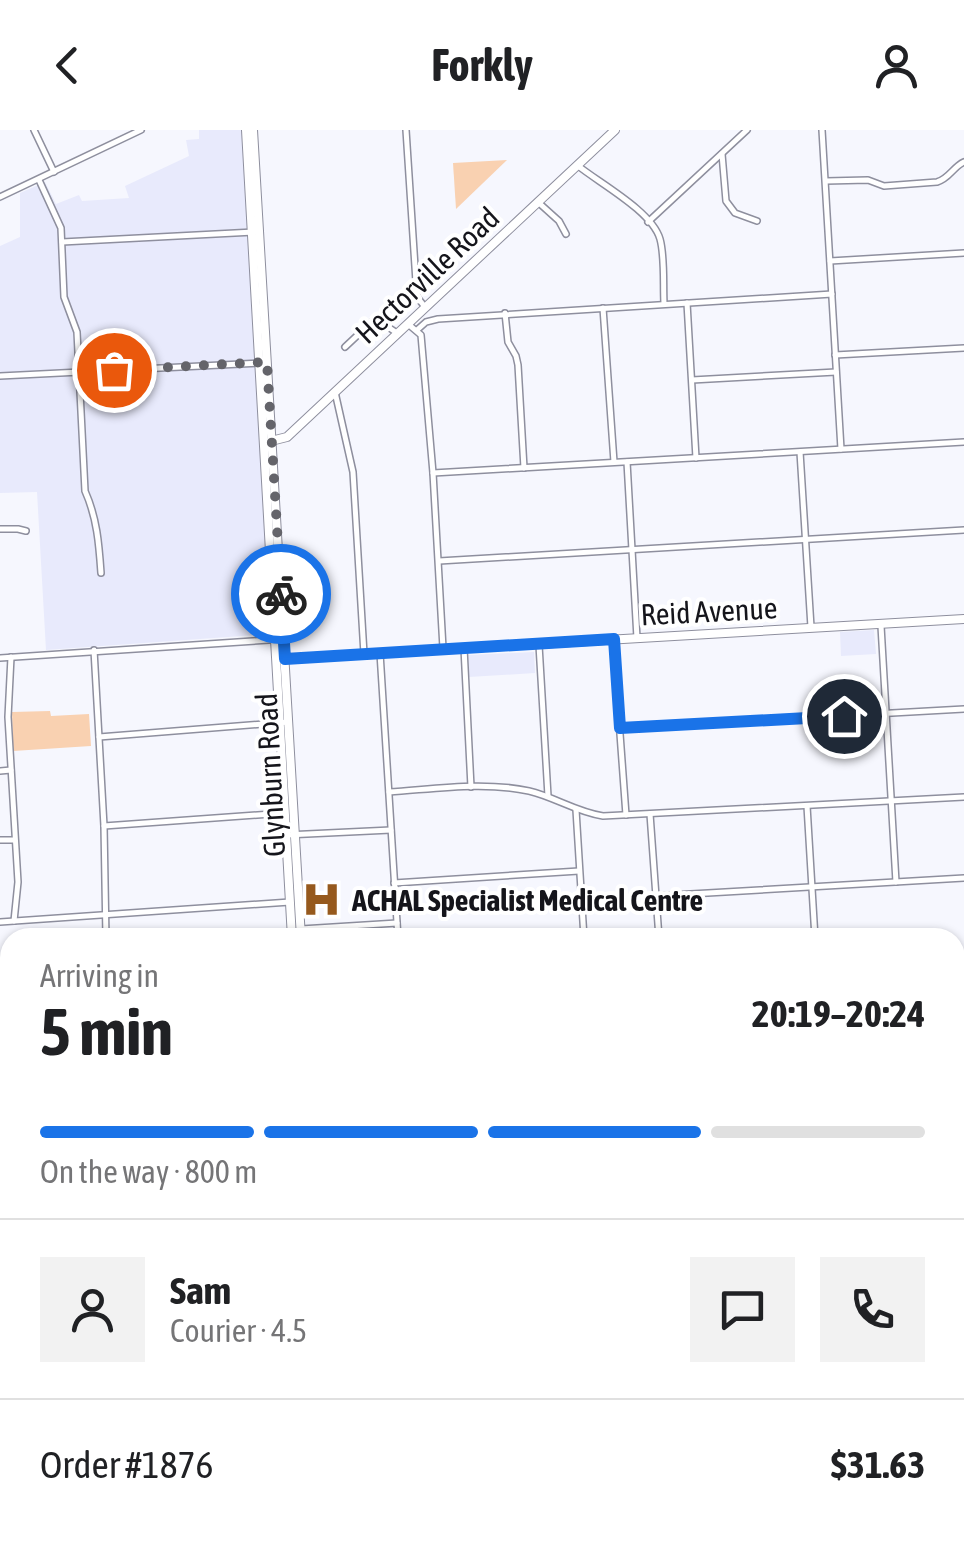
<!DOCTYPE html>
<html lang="en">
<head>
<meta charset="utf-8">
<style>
	:root { --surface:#fff; --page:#f2f2f2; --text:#202124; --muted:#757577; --line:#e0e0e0; --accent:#1a73e8 }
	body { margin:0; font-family:"Asap Condensed",sans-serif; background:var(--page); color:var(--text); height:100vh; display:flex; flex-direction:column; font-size:38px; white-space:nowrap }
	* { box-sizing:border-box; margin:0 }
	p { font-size:32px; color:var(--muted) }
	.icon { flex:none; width:55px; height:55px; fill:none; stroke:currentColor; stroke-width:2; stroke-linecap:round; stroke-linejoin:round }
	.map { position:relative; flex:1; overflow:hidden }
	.panel { position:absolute; left:0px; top:798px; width:965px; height:622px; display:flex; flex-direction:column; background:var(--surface); border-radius:30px 30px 0 0; box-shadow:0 2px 8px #0004 }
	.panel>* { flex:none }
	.pin { position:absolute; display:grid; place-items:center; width:85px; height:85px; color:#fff; margin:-42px; border:5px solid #fff; border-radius:50%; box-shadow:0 2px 10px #0007 }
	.courier { position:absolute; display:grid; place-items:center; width:100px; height:100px; margin:-50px; border:8px solid #1a73e8; border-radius:50%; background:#fff; color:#222; box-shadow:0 2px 12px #0007 }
	.headline em { font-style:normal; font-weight:700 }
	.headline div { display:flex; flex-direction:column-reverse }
	.headline { display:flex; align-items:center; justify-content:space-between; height:170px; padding:0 40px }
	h1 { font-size:65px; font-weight:700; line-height:75px }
	.bar { display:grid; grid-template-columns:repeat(4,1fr); gap:15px 10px; align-content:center; height:120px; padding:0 40px }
	.bar i { height:12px; border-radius:8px; background:var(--line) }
	.bar .selected { background:var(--accent) }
	.bar p { grid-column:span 4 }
	.line { display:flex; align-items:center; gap:25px; padding:0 40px; border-top:2px solid var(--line) }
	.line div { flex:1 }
	.round { display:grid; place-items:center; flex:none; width:105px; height:105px; border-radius:0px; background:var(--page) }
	header { display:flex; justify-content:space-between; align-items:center; height:130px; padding:0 40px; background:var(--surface); font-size:45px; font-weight:700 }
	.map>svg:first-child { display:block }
</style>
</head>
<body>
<header><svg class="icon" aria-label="back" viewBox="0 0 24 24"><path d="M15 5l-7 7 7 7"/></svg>Forkly<svg class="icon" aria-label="person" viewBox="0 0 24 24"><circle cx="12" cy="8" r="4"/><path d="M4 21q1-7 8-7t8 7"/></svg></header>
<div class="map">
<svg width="964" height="1418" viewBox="0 0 964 1418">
	<rect width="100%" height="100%" fill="#f6f7fe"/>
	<g fill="#e8eafc">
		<path d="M 199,0 L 242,0 L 271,504 L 46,520 L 37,362 L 0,363 L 0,116 L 20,107 L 20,63 L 45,52 L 56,74 L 79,65 L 82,71 L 129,68 L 125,56 L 189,26 L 186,10 L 199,9 Z"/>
		<path d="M 874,500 L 876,524 L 841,526 L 840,502 Z"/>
		<path d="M 534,522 L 535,543 L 469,547 L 468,525 Z"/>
	</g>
	<g fill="#f9d1b1">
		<path d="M 507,30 L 456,79 L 453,33 Z"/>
		<path d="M 50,581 L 51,586 L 89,584 L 91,616 L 13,621 L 12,582 Z"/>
		<path d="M 955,1387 L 964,1389 L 964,1418 L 713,1418 L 713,1410 L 955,1410 Z"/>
	</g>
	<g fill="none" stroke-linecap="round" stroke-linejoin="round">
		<g stroke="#8688b6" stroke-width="2.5">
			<path d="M 0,1148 L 10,1151"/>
			<path d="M 733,1410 L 740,1417 L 744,1418"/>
			<path d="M 838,1410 L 840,1418"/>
			<path d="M 912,1410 L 940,1418"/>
			<path d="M 769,1418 L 772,1415 L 772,1410"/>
			<path d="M 893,1418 L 890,1412 L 894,1410"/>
		</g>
		<defs>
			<g id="street">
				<path d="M 34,0 L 54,42"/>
				<path d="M 406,0 L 417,167 L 425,177"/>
				<path d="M 822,0 L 841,319"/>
				<path d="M 722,24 L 726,71 L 735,83 L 757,91"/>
				<path d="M 577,35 C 599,53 652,81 660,109 C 665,127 663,155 664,173"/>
				<path d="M 39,50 L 61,98 L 64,167 L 77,202 L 85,361 C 97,388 99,414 101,443"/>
				<path d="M 826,51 L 868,50 L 884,56 L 937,52 C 949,49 953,37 964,32"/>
				<path d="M 0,67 L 141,0"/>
				<path d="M 539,73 L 559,91 L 566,104"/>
				<path d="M 648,92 L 747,0"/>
				<path d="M 62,112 L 254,102"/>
				<path d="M 830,131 L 964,123"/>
				<path d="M 687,173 L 696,328"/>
				<path d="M 603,178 L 614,332"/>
				<path d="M 505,183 L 508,212 L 516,226 L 518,235 L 524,338"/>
				<path d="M 408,194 L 421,205 L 433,343 L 443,518"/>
				<path d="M 385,195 L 397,203"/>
				<path d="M 417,200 L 426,192 L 438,189 L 832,164"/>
				<path d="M 345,217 L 377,187"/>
				<path d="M 835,225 L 964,218"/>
				<path d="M 0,246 L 262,233"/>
				<path d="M 692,250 L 836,242"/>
				<path d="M 335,262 L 353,342 L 364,524"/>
				<path d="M 800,322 L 811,497"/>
				<path d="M 627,332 L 637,508"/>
				<path d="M 433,343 L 964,312"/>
				<path d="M 0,399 L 18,399 L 26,401"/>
				<path d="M 439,431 L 964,400"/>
				<path d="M 881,496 L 896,752"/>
				<path d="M 613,509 L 626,685"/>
				<path d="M 539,515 L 548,666"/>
				<path d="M 464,518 L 471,657"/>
				<path d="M 94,520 L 104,696 L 106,808"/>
				<path d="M 380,523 L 398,808"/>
				<path d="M 11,527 L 8,587 L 18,752 L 14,791"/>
				<path d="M 0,528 L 284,509"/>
				<path d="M 621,598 L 964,579"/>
				<path d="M 99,607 L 289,592"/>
				<path d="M 0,641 L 11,640"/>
				<path d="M 389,662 C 435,659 483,651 529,661 C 555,667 576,682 603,686 L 964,667"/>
				<path d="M 807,676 L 815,808"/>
				<path d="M 576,680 L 584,808"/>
				<path d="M 650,684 L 659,808"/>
				<path d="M 104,696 L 285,683"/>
				<path d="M 286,705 L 391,700"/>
				<path d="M 0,710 L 14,710"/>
				<path d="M 394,753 L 579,741"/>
				<path d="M 656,766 L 964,748"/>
				<path d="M 0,792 L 290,772"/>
				<path d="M 301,799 L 397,793"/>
				<path d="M 955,830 L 964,830"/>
				<path d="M 955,914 L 964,913"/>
				<path d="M 0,975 L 10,975"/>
				<path d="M 955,1069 L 964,1069"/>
				<path d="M 955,1239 L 964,1239"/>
				<path d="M 0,1280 L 10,1279"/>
				<path d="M 955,1327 L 964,1326"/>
				<path d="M 0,1375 L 10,1374"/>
				<path d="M 562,1410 L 562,1418"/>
				<path d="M 708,1410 L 709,1418"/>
				<path d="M 336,1418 L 463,1410"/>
			</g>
			<g id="secondary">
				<path d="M 246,0 L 292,808"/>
				<path d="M 253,0 L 301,808"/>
				<path d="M 271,311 L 287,307 L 615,0"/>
				<path d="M 281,529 L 964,489"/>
				<path d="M 7,889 L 10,895"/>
				<path d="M 955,1150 L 964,1149"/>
				<path d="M 329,1410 L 330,1418"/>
				<path d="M 338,1410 L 338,1418"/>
			</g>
		</defs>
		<use href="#street" stroke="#8e8f9e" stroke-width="8"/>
		<use href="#secondary" stroke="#8e8f9e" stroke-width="10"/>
		<use href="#street" stroke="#fff" stroke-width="5"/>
		<use href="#secondary" stroke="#fff" stroke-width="8"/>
	</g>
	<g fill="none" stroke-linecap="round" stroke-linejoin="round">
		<path stroke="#64646a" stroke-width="10" stroke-dasharray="0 18" d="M 114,240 L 267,232 L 281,464"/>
		<path stroke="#1a73e8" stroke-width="12" d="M 281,464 L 285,529 L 614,509 L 620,598 L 844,586"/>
	</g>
	<defs>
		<symbol id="hospital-bare" viewBox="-9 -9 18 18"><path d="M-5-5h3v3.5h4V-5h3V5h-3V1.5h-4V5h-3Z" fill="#96591d" stroke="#fff" stroke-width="2.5" paint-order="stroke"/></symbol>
	</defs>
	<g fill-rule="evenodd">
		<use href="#hospital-bare" x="294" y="742" width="55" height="55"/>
	</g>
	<g text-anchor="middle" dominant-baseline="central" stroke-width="8" stroke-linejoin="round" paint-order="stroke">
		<g font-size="30" fill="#15151b" stroke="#fff">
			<text transform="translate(427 145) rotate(-43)">Hectorville Road</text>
			<text transform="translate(709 481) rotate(-3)">Reid Avenue</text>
			<text transform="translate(270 645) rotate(-93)">Glynburn Road</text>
		</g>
		<g font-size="30" font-weight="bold" fill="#15151b" stroke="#fff" text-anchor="start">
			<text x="352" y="770">ACHAL Specialist Medical Centre</text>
		</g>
	</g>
</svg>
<div class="pin" style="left:114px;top:240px;background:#ea580c"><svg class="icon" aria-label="bag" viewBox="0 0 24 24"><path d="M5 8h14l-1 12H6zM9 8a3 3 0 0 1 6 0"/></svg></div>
<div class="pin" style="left:844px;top:586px;background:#1f2937"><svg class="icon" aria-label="home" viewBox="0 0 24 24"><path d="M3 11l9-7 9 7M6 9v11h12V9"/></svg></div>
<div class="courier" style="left:281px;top:464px"><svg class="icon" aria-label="bike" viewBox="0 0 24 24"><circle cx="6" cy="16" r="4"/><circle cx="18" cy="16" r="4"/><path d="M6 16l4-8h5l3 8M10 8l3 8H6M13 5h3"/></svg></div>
<section class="panel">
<div class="headline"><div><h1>5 min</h1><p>Arriving in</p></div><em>20:19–20:24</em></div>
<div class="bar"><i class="selected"></i><i class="selected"></i><i class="selected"></i><i></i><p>On the way · 800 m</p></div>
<div class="line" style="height:180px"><a class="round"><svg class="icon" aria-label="person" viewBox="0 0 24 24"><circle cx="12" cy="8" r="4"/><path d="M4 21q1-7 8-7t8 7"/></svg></a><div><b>Sam</b><p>Courier · 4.5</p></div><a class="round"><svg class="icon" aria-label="chat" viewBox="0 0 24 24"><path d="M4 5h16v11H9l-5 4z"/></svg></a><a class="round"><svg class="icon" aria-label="phone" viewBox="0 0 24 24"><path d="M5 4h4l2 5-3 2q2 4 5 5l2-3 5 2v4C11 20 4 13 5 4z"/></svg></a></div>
<div class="line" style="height:130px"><div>Order #1876</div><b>$31.63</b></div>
</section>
</div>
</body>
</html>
